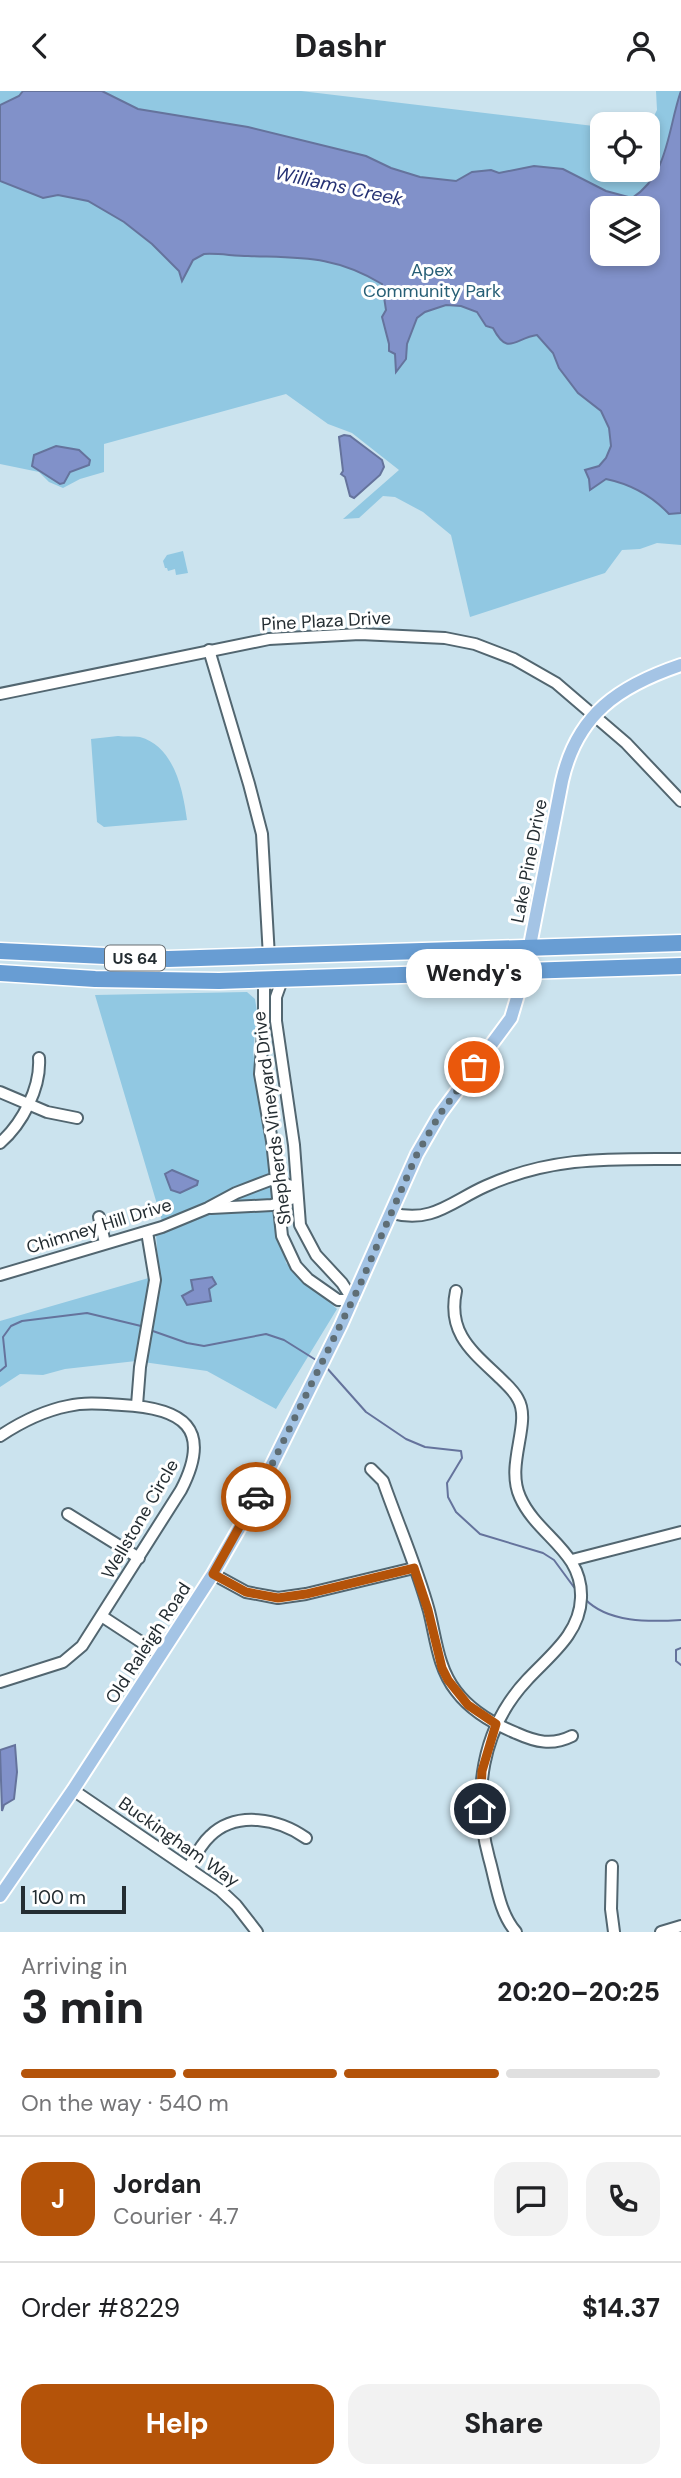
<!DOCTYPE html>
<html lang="en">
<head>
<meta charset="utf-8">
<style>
	:root { --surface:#fff; --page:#f2f2f2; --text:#202124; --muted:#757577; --line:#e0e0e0; --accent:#b45309 }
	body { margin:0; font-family:"DM Sans",sans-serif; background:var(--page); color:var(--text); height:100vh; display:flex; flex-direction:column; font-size:26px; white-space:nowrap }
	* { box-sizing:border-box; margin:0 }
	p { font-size:23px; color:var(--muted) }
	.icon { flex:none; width:38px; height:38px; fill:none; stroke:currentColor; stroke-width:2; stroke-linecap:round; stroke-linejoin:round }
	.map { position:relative; height:1841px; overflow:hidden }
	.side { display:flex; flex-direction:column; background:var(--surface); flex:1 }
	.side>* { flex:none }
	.buttons { position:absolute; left:590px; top:21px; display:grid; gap:14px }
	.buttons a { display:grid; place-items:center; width:70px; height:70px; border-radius:14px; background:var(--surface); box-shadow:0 4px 10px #0003; font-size:35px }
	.scale { position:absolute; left:21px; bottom:18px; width:105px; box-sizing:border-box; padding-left:7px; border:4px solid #242d32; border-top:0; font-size:19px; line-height:24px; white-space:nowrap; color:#242d32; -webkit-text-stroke:5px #fff; paint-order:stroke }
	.pin { position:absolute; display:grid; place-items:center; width:60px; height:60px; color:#fff; margin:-30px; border:4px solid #fff; border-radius:50%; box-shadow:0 2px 7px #0007 }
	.courier { position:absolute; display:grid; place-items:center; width:70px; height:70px; margin:-35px; border:5px solid #b45309; border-radius:50%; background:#fff; color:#222; box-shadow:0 2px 9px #0007 }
	.bubble { position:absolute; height:49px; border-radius:21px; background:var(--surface); box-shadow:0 4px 10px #0003; font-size:23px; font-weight:800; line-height:49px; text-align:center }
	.overview em { font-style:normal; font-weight:800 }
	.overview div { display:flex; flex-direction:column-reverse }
	.overview { display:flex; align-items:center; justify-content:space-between; height:119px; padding:0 21px }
	h1 { font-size:46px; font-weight:800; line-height:52px }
	.bar { display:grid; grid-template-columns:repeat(4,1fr); gap:10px 7px; align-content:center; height:84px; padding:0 21px }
	.bar i { height:9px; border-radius:5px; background:var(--line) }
	.bar .on { background:var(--accent) }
	.bar p { grid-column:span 4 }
	.line { display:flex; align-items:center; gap:18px; padding:0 21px; border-top:2px solid var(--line) }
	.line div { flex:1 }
	.round { display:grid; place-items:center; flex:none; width:74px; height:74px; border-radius:21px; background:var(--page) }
	.primary-button { display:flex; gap:14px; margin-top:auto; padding:14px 21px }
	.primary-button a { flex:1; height:80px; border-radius:21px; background:var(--accent); color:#fff; font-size:28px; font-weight:800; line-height:80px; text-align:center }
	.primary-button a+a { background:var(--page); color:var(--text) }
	header { display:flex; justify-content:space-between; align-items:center; height:91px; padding:0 21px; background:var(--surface); font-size:32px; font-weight:800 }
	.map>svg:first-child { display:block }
</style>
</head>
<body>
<header><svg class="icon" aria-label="back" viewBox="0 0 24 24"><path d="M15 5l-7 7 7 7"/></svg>Dashr<svg class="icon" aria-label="person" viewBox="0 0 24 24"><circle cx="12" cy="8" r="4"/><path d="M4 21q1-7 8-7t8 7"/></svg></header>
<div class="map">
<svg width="681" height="1841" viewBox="0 0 681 1841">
	<rect width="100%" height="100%" fill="#cbe3ee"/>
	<g fill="#91c8e2" fill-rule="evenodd">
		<path d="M 0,0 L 301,0 L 602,36 L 602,79 L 648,79 L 648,37 L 657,19 L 656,0 L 681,0 L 681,454 L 657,452 L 640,458 L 622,459 L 605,482 L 470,526 L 451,444 L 423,421 L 395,406 L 383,405 L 359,427 L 343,428 L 399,379 L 352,342 L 328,333 L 286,303 L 104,353 L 104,381 L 80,388 L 63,397 L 49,391 L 39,381 L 0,373 ZM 602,117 L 648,117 L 648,163 L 602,163 Z"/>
		<path d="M 183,460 L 188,482 L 176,484 L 175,478 L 168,480 L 167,477 L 165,477 L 163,470 L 167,464 Z"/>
		<path d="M 118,645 C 125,646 134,645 140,646 C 175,656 183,700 187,729 L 104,736 L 97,731 L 91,648 Z"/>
		<path d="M 247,901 L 255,908 L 257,921 L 253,961 L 286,1172 L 337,1218 L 276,1318 L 207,1280 L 136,1270 L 65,1278 L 43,1284 L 20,1283 L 0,1296 L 0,1230 L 159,1184 L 156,1144 L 162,1130 L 95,904 Z"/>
	</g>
	<g fill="#8191c9" stroke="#65739c" stroke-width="2" fill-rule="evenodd">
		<path d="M 23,0 L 102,0 L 138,18 L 248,36 L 366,65 L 391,77 L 420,86 L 456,90 L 472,81 L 491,79 L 499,82 L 534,75 L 563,78 L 606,100 L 632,107 C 669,84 668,36 681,0 L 681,422 L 669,423 C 652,405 630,393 606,388 L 590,399 L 589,388 L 585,379 L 599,375 L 606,367 L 611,355 L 609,337 L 601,320 L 578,302 L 559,277 L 553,262 L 537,244 C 515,247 508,266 493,237 L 486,235 L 477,221 L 461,215 L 446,214 L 425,221 L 417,227 L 407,253 L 406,268 L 396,281 L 395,263 L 389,260 L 389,253 L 382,226 L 386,219 L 382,193 C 334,164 301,167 248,165 C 233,165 219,162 204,163 L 193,169 L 182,190 L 179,180 L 152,153 L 124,131 L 88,110 L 58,104 L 43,107 L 0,90 L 0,14 L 19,5 ZM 648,117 L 648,163 L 602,163 L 602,117 Z"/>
		<path d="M 344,344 L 350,345 L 382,369 L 384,376 L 380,384 L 354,407 L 350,405 L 345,386 L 341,383 L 343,380 L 339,346 Z"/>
		<path d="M 56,355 L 79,359 L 90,369 L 89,374 L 70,381 L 64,392 L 60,393 L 32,375 L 34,364 Z"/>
		<path d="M 172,1079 L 198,1090 L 197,1094 L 180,1102 L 171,1099 L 165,1083 Z"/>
		<path d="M 212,1186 L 216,1193 L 209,1198 L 211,1210 L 187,1214 L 182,1205 L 193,1199 L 191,1189 Z"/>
		<path d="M 15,1654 L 17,1681 L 14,1708 L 4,1714 L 2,1720 L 0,1659 Z"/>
	</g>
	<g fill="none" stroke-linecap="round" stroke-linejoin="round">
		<g stroke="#65739c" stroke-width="2">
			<path d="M 150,1239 L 187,1252 L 204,1255 L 266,1243 L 284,1249 L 316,1269"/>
			<path d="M 326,1276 L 366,1321 L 406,1348 L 425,1356 L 461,1360 L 462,1367 L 447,1392 L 448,1406 L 456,1421 L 480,1443 L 543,1462 L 554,1469 L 576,1499"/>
			<path d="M 0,1280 L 6,1275 L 3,1246 L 11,1235 L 22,1230 L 87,1222 L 141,1235"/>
			<path d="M 585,1508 C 608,1532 649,1531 681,1529"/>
			<path d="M 681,1557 L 676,1559 L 676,1570 L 681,1574"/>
		</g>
		<defs>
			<g id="minor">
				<path d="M 209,559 L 249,693 L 262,743 L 269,866"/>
				<path d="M 0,603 L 269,548 L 360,543 L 445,547 L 475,553 L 514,568 L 556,592 L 626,652 L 681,710"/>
				<path d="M 264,888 L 264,930 L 260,983 L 272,1050 L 282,1145 L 296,1175 L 308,1188 L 338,1209 L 353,1209"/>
				<path d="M 289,888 L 281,892 L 276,906 L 276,930 L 294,1054 L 300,1134 L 316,1164 L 342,1192 L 353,1209"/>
				<path d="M 0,1001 L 47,1021 L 77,1027"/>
				<path d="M 0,1052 C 22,1033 41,997 39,967"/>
				<path d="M 211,1117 L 272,1114 L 297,1106"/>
				<path d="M 392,1122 C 432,1133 452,1110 486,1095 C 552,1065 611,1068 681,1068"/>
				<path d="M 99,1126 L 105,1152"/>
				<path d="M 0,1184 L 162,1136 L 208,1117 L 236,1102 L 270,1089 L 296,1096"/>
				<path d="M 456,1200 C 447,1243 473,1261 501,1288 C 507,1294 514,1300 518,1308 C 532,1332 505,1373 520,1406 C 537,1445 583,1460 581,1507 C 580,1543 549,1565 527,1589 C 481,1638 472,1704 489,1767 C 496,1791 499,1822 516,1841"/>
				<path d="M 137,1314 L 140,1276 L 155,1189 L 147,1141"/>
				<path d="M 0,1345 C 21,1331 43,1320 68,1315 C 86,1311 104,1313 122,1314 C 183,1317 213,1337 181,1399 L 82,1555 L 63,1571 L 0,1591"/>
				<path d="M 371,1378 L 383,1390 C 398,1433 417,1476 429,1520 C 436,1548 438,1577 456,1600 C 471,1620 494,1633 516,1642 C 536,1651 552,1655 572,1645"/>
				<path d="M 68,1423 L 139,1467"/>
				<path d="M 572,1469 L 681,1441"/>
				<path d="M 213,1483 L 246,1501 L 278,1507 L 306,1503 L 414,1477"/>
				<path d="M 103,1526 L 161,1564"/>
				<path d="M 73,1699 L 220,1799 L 236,1814 L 257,1841"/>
				<path d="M 612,1775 L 611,1818 L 614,1841"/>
				<path d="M 189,1776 C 195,1765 201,1753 210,1745 C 237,1719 279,1728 306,1747"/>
				<path d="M 661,1841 L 681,1835"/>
			</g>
			<path id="major" d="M 0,1805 L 73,1699 L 213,1483 L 248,1422 L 341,1234 L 417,1063 L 440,1023 L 511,927 L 525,880 L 562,690 C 577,623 619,595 681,574"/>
			<g id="highway">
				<path d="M 0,860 L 168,868 L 681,852"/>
				<path d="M 0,882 L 95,888 L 219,890 L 681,875"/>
			</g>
		</defs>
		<use href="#minor" stroke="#526670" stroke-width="14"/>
		<use href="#major" stroke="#fff" stroke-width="16"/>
		<use href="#highway" stroke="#fff" stroke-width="19"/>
		<use href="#minor" stroke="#fff" stroke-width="10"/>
		<use href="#major" stroke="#a4c4e5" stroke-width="12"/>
		<use href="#highway" stroke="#689dd3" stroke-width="16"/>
	</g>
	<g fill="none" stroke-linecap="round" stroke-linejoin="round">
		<path stroke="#5e6d74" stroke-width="7" stroke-dasharray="0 12.6" d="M 256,1406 L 359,1196 L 417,1063 L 440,1023 L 474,976"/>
		<path stroke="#b45309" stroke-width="9" d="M 256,1406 L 213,1483 L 246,1501 L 278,1507 L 306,1503 L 414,1477 L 428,1519 L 442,1577 L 448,1589 L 468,1614 L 496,1633 L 482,1680 L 480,1718"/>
	</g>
	<g text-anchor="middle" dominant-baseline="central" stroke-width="6" stroke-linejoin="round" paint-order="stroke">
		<rect fill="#fff" stroke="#666c70" stroke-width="2" x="105" y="854.5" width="60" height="25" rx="5"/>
		<g font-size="16" font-weight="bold" fill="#242d32">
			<text x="135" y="867">US 64</text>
		</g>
		<g font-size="18" fill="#275f76" stroke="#fff">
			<text x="432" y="179">Apex<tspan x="432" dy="21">Community Park</tspan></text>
		</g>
		<g font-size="18" fill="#242d32" stroke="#fff">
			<text transform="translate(326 530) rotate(-3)">Pine Plaza Drive</text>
			<text transform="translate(529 770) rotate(-79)">Lake Pine Drive</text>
			<text transform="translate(272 1027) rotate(-97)">Shepherds Vineyard Drive</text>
			<text transform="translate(99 1135) rotate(-17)">Chimney Hill Drive</text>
			<text transform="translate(140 1428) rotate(-60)">Wellstone Circle</text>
			<text transform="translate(148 1552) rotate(-57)">Old Raleigh Road</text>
			<text transform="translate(179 1751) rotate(35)">Buckingham Way</text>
		</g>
		<g font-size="19" font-style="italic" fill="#253173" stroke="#fff">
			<text transform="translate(339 95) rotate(12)">Williams Creek</text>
		</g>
	</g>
</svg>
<div class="buttons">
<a><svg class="icon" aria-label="locate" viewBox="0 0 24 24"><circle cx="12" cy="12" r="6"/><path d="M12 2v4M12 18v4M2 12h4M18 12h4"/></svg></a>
<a><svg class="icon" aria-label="layers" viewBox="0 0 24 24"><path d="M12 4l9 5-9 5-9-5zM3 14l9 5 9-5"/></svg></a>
</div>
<div class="scale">100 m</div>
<div class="pin" style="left:474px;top:976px;background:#ea580c"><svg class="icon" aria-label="bag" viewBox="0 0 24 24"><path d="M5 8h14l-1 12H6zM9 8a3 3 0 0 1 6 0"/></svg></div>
<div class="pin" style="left:480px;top:1718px;background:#1f2937"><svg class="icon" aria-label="home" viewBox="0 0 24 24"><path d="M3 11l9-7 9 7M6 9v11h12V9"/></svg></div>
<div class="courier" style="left:256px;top:1406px"><svg class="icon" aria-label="car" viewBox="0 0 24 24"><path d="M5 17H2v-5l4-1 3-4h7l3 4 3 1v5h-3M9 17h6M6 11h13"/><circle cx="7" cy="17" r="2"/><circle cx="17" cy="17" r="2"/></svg></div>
<div class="bubble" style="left:406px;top:858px;width:136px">Wendy's</div>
</div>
<section class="side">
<div class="overview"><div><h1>3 min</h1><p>Arriving in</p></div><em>20:20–20:25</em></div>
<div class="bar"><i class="on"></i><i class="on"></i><i class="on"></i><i></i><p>On the way · 540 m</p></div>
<div class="line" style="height:126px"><b class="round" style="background:var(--accent);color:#fff">J</b><div><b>Jordan</b><p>Courier · 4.7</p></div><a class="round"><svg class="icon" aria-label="chat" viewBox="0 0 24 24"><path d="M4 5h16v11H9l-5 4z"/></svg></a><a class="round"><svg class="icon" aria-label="phone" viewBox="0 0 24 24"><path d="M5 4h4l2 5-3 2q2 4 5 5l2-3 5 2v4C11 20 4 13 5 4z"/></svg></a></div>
<div class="line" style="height:91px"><div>Order #8229</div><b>$14.37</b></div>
<div class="primary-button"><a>Help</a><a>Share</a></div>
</section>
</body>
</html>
